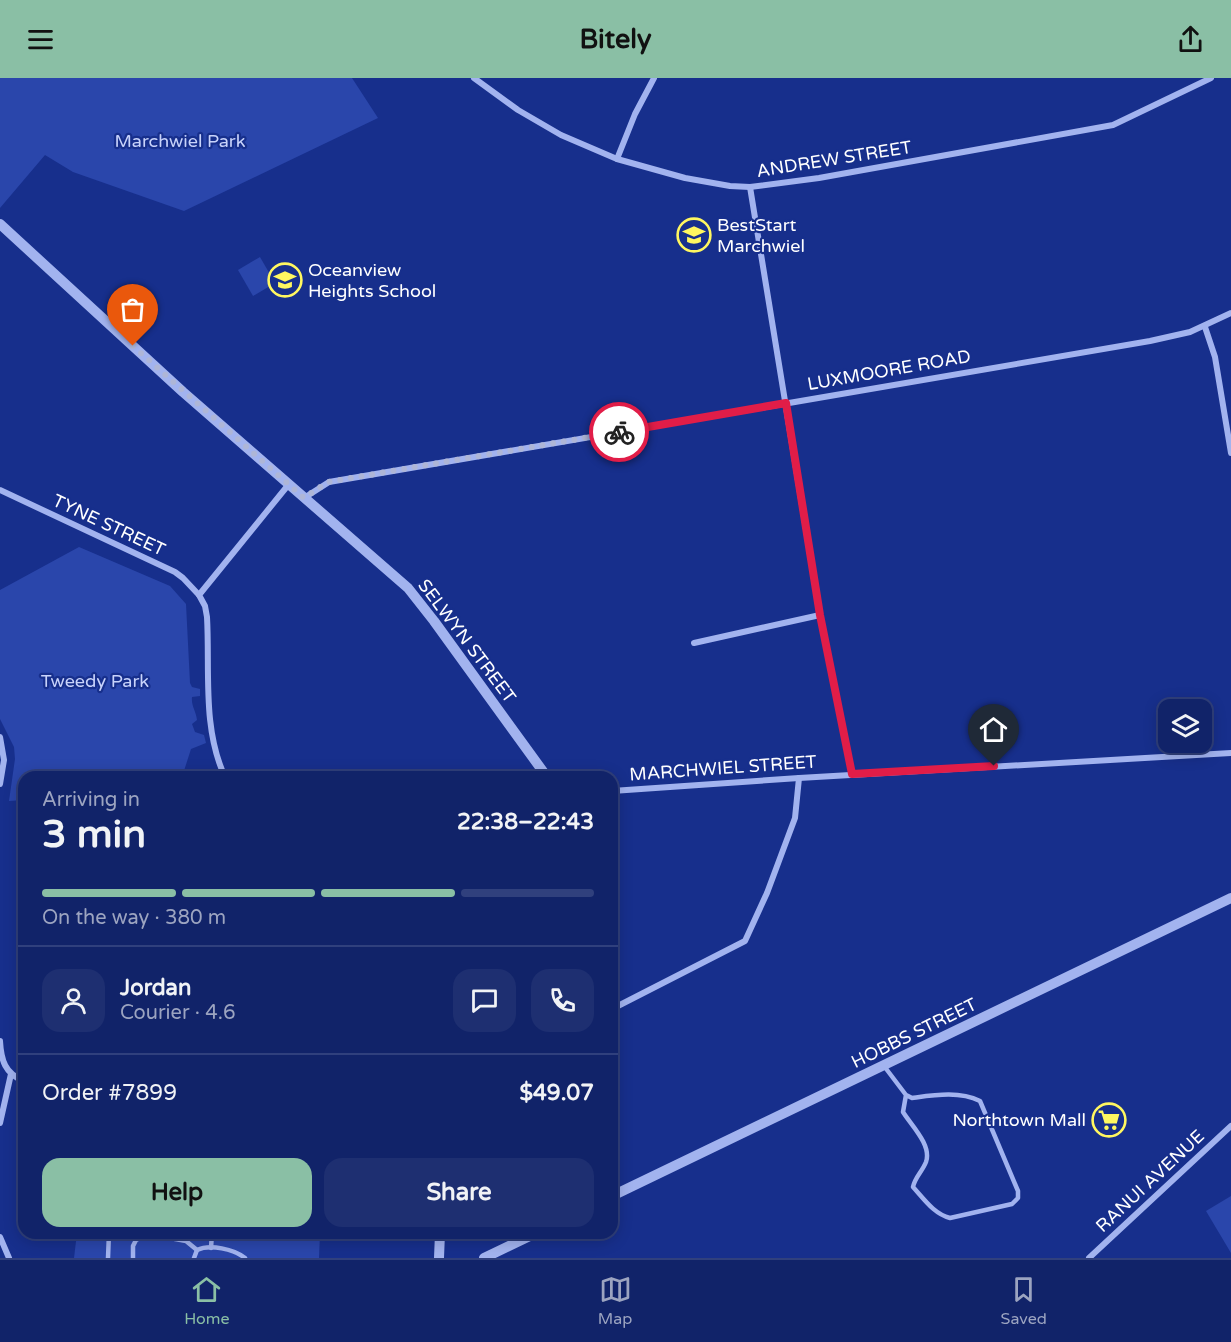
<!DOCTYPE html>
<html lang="en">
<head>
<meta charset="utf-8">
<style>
	:root { --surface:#112369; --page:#1e2f71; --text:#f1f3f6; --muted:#9ca4c0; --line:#30407d; --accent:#8abfa5 }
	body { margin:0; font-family:"Varela Round",sans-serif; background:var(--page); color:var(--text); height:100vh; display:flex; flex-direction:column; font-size:22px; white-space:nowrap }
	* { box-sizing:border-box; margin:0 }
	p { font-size:20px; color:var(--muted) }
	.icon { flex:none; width:33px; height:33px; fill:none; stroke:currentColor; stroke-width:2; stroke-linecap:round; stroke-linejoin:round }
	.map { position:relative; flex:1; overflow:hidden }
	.drawer { position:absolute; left:18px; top:693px; width:600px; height:468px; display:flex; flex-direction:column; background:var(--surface); border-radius:18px; box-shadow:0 3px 15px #0003,0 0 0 2px var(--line) }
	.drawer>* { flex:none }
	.fabs { position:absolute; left:1158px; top:621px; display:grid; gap:12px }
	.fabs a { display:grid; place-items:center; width:54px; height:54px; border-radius:12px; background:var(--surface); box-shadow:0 3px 15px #0003,0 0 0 2px var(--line); font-size:30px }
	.pin { position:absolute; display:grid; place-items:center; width:51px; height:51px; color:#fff; margin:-62px -26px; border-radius:50% 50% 50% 0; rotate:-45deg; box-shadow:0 0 6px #0007 }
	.pin .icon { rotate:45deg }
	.courier { position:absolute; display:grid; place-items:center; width:60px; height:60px; margin:-30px; border:4px solid #e11d48; border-radius:50%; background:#fff; color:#222; box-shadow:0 2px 8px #0007 }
	.overview em { font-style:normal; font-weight:700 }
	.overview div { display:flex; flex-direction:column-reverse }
	.overview { display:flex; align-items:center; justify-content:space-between; height:102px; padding:0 24px }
	h1 { font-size:39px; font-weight:700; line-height:45px }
	.bar { display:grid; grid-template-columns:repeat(4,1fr); gap:9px 6px; align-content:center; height:72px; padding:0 24px }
	.bar i { height:8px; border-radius:4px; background:var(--line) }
	.bar .selected { background:var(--accent) }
	.bar p { grid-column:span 4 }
	.line { display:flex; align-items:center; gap:15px; padding:0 24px; border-top:2px solid var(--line) }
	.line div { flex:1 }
	.round { display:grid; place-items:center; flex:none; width:63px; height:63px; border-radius:18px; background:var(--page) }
	.primary-button { display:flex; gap:12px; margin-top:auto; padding:12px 24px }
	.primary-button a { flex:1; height:69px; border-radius:18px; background:var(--accent); color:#111; font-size:24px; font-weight:700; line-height:69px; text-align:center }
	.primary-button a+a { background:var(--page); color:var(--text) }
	header { display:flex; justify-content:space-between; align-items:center; height:78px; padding:0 24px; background:var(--accent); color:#111; font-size:27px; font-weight:700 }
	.tabs { display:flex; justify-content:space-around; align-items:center; height:84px; border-top:2px solid var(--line); background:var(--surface); font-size:16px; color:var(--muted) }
	.tabs a { display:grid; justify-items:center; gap:3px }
	.tabs .selected { color:var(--accent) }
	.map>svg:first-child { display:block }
</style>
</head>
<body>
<header><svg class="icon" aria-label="menu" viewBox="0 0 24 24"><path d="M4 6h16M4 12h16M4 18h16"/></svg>Bitely<svg class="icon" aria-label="share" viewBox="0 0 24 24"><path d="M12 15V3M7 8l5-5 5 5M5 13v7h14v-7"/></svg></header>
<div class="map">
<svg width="1231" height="1180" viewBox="0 0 1231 1180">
	<rect width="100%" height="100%" fill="#172f8c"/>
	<g fill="#2a46ab">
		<path d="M 0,0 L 352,0 L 378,40 L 184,133 L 73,94 L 45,77 L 0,130 Z"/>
		<path d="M 260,179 L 275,205 L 253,218 L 238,192 Z"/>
		<path d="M 79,469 L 170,508 L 186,526 L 190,605 L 192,609 L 200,611 L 200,618 L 192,619 C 191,628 196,633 197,642 L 192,646 L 195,654 L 204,657 L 206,665 L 191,671 L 182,699 L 24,699 L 24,722 L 9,723 L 15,681 L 14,669 L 0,641 L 0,512 Z"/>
		<path d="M 1231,1118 L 1231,1175 L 1206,1133 Z"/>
		<path d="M 77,1155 L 320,1155 L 319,1180 L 74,1180 Z"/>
	</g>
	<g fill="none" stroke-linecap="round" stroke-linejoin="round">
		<g stroke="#a2b3ef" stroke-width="4.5">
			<path d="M 884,988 L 906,1017 L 912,1020 C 935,1017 959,1013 980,1023 L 1018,1113 L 1018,1120 L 1012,1126 L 950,1140 C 934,1136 924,1121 913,1109 C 915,1099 922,1094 926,1084 C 932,1067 911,1047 903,1034 L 906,1017"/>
			<path d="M 211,1170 L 212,1155"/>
			<path d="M 108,1180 L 109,1155"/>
			<path d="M 133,1180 L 133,1168 L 136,1162 L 148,1156 L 186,1163 L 197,1172"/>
			<path d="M 194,1180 L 197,1172 C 210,1166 234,1171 245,1180"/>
		</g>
		<g stroke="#a2b3ef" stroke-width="6">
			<path d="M 474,0 L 518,32 L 561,57 L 617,81 L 685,100 L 730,108 L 750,109 L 819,100 L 1113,47 L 1211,0"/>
			<path d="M 617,81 L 635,36 L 654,0"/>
			<path d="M 750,109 L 820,537 L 852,696"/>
			<path d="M 1205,249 L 1215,279 L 1231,375"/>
			<path d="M 0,412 L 175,494 L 183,500 L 199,517"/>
			<path d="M 304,420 L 329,404 L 1150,263 L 1190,254 L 1231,235"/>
			<path d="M 694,565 L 820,537"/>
			<path d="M 0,659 L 4,682 L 0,706"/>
			<path d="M 225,699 C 202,650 210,592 207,539 L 205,528 L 199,517 L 289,406"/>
			<path d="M 612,713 L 799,700 L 1231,675"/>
			<path d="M 612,931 L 745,863 L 767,815 L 795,740 L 799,700"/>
			<path d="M 0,963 C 1,982 5,996 24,1003"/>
			<path d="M 0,1045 L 11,996"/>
			<path d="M 0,1159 L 9,1180"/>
			<path d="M 1089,1180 L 1231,1048"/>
		</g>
		<g stroke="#a2b3ef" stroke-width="10">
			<path d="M 0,146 L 183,314 L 408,510 L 434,543 L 547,699"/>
			<path d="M 612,1118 L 1231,820"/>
			<path d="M 439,1180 L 440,1155"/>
			<path d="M 484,1180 L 536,1155"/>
		</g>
	</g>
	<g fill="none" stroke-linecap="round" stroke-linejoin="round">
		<path stroke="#aeb6d7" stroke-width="6" stroke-dasharray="0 10.8" d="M 133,268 L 304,420 L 328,404 L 619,354"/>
		<path stroke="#e11d48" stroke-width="8" d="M 619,354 L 786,325 L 820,537 L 852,696 L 994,688"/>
	</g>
	<defs>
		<symbol id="school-ring" viewBox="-11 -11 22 22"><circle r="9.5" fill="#172f8c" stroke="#fff760" stroke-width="1.5"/><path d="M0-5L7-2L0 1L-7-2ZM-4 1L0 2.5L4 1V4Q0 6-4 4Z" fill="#fff760"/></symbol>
		<symbol id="supermarket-ring" viewBox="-11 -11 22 22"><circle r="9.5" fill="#172f8c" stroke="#fff760" stroke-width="1.5"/><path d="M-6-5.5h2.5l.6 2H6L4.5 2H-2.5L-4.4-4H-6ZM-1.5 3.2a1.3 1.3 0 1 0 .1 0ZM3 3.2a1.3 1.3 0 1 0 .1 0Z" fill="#fff760"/></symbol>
	</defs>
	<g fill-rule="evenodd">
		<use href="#school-ring" x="675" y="138" width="38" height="38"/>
		<use href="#school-ring" x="266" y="183" width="38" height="38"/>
		<use href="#supermarket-ring" x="1090" y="1023" width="38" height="38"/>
	</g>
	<g text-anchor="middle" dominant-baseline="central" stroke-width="4.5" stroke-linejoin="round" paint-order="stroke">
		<g font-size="18" fill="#c8d3fb" stroke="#172f8c">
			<text x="180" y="63">Marchwiel Park</text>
			<text x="95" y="603">Tweedy Park</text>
		</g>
		<g font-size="18" fill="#fff" stroke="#172f8c">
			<text transform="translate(834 81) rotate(-9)">ANDREW STREET</text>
			<text transform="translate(889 292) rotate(-10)">LUXMOORE ROAD</text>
			<text transform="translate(109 447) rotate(25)">TYNE STREET</text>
			<text transform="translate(467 563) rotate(53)">SELWYN STREET</text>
			<text transform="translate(723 690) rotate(-4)">MARCHWIEL STREET</text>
			<text transform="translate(914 955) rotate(-26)">HOBBS STREET</text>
			<text transform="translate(1150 1103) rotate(-43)">RANUI AVENUE</text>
		</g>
		<g font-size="18" fill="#fff" stroke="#172f8c" text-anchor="start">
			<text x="717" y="147">BestStart<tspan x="717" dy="21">Marchwiel</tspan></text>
			<text x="308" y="192">Oceanview<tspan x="308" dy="21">Heights School</tspan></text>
			<text x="1086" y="1042" text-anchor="end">Northtown Mall</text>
		</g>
	</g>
</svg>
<div class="fabs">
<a><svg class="icon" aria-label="layers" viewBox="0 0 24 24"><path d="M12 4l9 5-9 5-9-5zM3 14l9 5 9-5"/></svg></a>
</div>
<div class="pin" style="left:133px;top:268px;background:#ea580c"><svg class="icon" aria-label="bag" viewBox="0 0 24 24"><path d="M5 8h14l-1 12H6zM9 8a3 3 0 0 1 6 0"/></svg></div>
<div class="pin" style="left:994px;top:688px;background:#1f2937"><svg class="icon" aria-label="home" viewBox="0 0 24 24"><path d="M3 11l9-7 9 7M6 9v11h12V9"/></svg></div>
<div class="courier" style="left:619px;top:354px"><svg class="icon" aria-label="bike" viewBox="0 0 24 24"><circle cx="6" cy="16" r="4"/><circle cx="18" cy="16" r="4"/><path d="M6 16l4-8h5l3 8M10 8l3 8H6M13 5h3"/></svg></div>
<section class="drawer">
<div class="overview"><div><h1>3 min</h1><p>Arriving in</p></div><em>22:38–22:43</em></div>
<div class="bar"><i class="selected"></i><i class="selected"></i><i class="selected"></i><i></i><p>On the way · 380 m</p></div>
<div class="line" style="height:108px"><a class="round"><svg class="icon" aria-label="person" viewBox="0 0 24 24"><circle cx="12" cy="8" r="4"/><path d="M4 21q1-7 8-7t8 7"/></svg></a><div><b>Jordan</b><p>Courier · 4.6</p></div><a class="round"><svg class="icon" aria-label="chat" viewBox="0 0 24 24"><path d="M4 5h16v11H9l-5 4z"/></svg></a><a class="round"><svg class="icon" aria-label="phone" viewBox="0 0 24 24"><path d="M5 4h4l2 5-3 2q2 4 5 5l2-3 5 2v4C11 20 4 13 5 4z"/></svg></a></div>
<div class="line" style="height:78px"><div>Order #7899</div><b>$49.07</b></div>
<div class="primary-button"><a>Help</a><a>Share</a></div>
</section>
</div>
<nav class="tabs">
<a class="selected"><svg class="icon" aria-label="home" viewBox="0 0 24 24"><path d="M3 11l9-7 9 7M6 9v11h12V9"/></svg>Home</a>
<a><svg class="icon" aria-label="map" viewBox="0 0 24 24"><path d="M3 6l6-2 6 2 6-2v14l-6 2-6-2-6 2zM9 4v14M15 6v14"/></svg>Map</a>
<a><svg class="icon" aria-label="saved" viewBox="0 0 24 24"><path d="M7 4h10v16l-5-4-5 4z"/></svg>Saved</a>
</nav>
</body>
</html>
